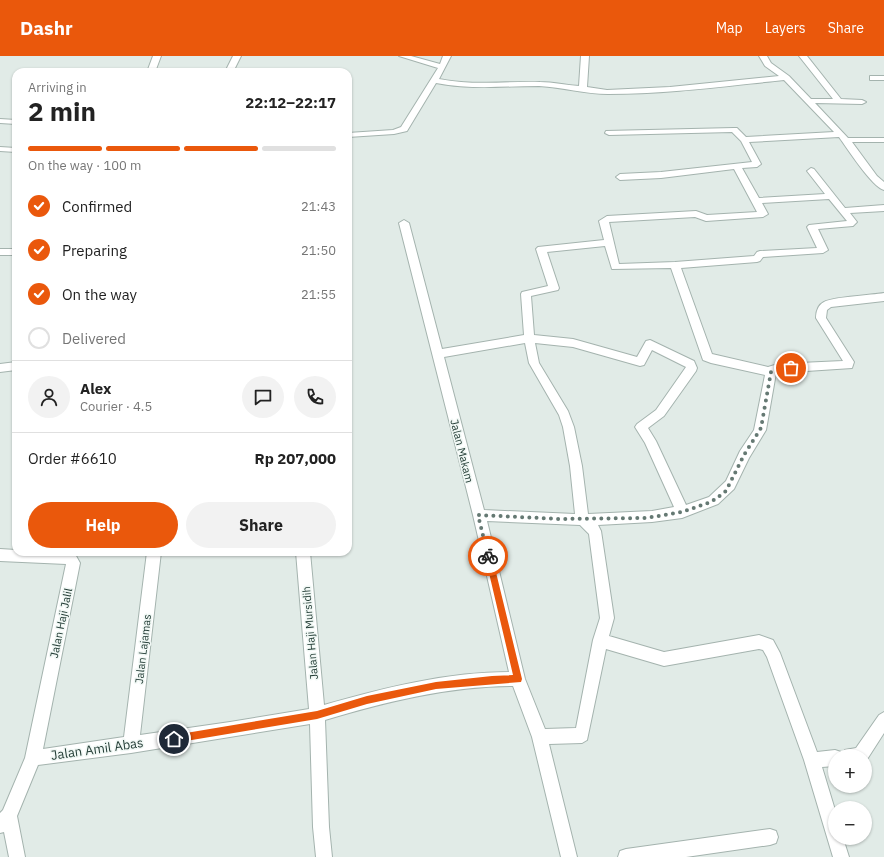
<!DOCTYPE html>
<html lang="en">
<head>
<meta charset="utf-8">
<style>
	:root { --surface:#fff; --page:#f2f2f2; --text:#222; --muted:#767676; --line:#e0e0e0; --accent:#ea580c }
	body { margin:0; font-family:"IBM Plex Sans",sans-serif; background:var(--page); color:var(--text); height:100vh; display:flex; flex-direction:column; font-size:15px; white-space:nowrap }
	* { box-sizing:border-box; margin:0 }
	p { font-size:13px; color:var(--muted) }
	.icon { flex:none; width:22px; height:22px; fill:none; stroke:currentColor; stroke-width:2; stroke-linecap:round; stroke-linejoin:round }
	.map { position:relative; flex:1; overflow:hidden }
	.panel { position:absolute; left:12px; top:12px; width:340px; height:488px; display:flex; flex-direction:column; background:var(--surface); border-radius:12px; box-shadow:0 1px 3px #0004 }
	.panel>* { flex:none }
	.tools { position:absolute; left:828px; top:693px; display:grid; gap:8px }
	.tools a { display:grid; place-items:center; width:44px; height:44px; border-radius:50%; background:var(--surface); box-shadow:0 1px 3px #0004; font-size:20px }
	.pin { position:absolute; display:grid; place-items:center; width:34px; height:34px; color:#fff; margin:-17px; border:2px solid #fff; border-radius:50%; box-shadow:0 1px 4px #0007 }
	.courier { position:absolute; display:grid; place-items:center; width:40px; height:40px; margin:-20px; border:3px solid #ea580c; border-radius:50%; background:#fff; color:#222; box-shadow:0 1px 5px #0007 }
	.summary em { font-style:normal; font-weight:700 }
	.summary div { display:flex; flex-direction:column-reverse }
	.summary { display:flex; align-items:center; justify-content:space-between; height:68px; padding:0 16px }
	h1 { font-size:26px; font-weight:700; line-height:30px }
	.bar { display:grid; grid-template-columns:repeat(4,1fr); gap:6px 4px; align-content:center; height:48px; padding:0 16px }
	.bar i { height:5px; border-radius:3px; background:var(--line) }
	.bar .selected { background:var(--accent) }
	.bar p { grid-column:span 4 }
	.line { display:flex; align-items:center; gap:10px; padding:0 16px; border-top:1px solid var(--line) }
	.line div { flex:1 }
	.round { display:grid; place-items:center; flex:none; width:42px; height:42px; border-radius:21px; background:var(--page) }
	ol { padding:0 16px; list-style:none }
	li { display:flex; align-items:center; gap:12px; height:44px }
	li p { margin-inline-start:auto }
	li .icon { padding:4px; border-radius:50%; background:var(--accent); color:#fff; stroke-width:4 }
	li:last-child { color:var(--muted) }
	li i { width:22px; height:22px; border:2px solid var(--line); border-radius:50% }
	.primary-button { display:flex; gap:8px; margin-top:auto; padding:8px 16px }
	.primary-button a { flex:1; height:46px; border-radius:24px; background:var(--accent); color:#fff; font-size:16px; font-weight:700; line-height:46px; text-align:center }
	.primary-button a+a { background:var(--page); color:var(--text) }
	header { display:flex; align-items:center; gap:24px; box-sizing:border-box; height:56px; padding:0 20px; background:var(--accent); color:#fff }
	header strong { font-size:19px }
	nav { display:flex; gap:22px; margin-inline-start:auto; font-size:14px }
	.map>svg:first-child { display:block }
</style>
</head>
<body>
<header>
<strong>Dashr</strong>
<nav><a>Map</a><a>Layers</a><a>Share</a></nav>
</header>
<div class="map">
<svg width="884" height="801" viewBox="0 0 884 801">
	<rect width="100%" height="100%" fill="#e1ebe7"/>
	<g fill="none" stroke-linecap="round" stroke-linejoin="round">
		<defs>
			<g id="minor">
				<path d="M 153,0 L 161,0 L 155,16 L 147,16 Z"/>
				<path d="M 233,0 L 241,0 L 233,16 L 225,16 Z"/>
				<path d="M 399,0 L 411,0 L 440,8 L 443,0 L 451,0 L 439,23 C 474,30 505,25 540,26 C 553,26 566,29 579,30 L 581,0 L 589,0 L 587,31 L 607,34 L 670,31 L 779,20 L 765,10 L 759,0 L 767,0 L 771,7 L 789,20 L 811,43 L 833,43 L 799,0 L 807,0 L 841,43 L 862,44 L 866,46 L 862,48 L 815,47 L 848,82 L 884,82 L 884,86 L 852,86 L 877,120 L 884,126 L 884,134 C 872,131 847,92 839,81 L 749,86 L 761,108 L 757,111 L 742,112 L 759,142 L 825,138 L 807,115 L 811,112 L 814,113 L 845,152 L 884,149 L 884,155 L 850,157 L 857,166 L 853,170 L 818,173 L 828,194 L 823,197 L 763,201 L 760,205 L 757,206 L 681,212 L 712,298 L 768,311 L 778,308 L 843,305 L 816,262 C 816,256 818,249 824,246 C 832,241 872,239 884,237 L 884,245 L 831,251 L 827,254 L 826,262 L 854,306 L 852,312 L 776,317 L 766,374 L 749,402 L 734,433 L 718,448 L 682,462 L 652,466 L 598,469 L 601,475 L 614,562 L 609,580 L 664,596 L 759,579 L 773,584 L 780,597 L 817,696 L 835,694 L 841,696 L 842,700 L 835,700 L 835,710 L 822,711 L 835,754 L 835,782 L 843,782 L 849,801 L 833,801 L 804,704 L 767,601 L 763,594 L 759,593 L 664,610 L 606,593 L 587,684 L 582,687 L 549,688 L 577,801 L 561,801 L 532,681 L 513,630 C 450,630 385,646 325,664 L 329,771 L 332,801 L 316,801 L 313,771 L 310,668 L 131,697 L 38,709 L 17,760 L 25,801 L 9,801 L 4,776 L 0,777 L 0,757 L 3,754 L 25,702 L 66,508 L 0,505 L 0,493 L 16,494 L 16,496 L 70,496 L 75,498 L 80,507 L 43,693 L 124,681 L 147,496 L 161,496 L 140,679 L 230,666 L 309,653 L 296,496 L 310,496 L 324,649 C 383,632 447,616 509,616 L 473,459 L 399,167 L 404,164 L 409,167 L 442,293 L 524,279 L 521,238 L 522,236 L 548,230 L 536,193 L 538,191 L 604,184 L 599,165 L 607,160 L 696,155 L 707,159 L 757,156 L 734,113 L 661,122 L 620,124 L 616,121 L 620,118 L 661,116 L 752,106 L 741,85 L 732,76 L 609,79 L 605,77 L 606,75 L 734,72 L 737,72 L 746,81 L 834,76 L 784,24 C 726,30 667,38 608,38 C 585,38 562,31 539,30 C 504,30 471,34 436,27 L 407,75 L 394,78 L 348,81 L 348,77 L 393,74 L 401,71 L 438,12 ZM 829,143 L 847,165 L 809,169 L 807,171 L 817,192 L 760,195 L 757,196 L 754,200 L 675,206 L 619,208 L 609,166 L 695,161 L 706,165 L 763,161 L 768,158 L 762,147 ZM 605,190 L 612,213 L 671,212 L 703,304 L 711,307 L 765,319 L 754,374 L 740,395 L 726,425 L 709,441 L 686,449 L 656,385 L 648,372 L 664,360 L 696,315 L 697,312 L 694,305 L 650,284 L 646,285 L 637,301 L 573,283 L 534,279 L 531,240 L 558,234 L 559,232 L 547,196 ZM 525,287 L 529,307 L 559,359 L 563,371 L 570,410 L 575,458 L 484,454 L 444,301 ZM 535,287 L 573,291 L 640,310 L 644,309 L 652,294 L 686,311 L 656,354 L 637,368 L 635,371 L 645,387 L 674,451 L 652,455 L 588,458 L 582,410 L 574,371 L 568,355 L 539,307 ZM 487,465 L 580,469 L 589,478 L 600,562 L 593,584 L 576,672 L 545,673 L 525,623 Z"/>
				<rect x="870" y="20" width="14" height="4"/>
				<path d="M 0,63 L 16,64 L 16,68 L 0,67 Z"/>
				<path d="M 0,91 L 16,92 L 16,96 L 0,95 Z"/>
				<rect x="0" y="193" width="16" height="6"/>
				<path d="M 16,306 L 16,314 L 0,316 L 0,308 Z"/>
				<path d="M 884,656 L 884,677 L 866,705 L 865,700 L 843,700 L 845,694 L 856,692 L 879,659 Z"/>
				<path d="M 770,773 L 776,775 L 778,781 L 776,787 L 770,789 L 686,801 L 618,801 L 620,795 L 626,793 Z"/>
			</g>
		</defs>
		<use href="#minor" stroke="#a4b3ae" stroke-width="2"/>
		<use href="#minor" fill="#fff" fill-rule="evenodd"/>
	</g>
	<path fill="#ea580c" d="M 488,497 L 492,500 L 522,623 L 521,626 L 436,633 L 367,648 L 317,663 L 174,687 L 171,686 L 169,683 L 171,680 L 174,679 L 317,655 L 367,640 L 436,626 L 492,620 L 513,619 L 485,500 Z"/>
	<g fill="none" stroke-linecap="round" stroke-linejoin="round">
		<path stroke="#657973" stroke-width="4" stroke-dasharray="0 7.2" d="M 488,500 L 478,459 L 560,463 L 646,462 L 682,456 L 711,446 L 725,436 L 729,429 L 744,399 L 761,372 L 771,316 L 775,313 L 791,312"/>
	</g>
	<g text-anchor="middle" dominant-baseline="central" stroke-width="3" stroke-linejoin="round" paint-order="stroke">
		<g font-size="11" fill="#223c35" stroke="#f1f8f5">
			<text transform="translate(462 395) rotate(76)">Jalan Makam</text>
			<text transform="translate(61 567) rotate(-78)">Jalan Haji Jalil</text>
			<text transform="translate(310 577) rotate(-95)">Jalan Haji Mursidih</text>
			<text transform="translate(143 593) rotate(-83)">Jalan Lajamas</text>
		</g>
		<g font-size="13" fill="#223c35" stroke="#f1f8f5">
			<text transform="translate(97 693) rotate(-8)">Jalan Amil Abas</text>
		</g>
	</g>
</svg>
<div class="tools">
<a>+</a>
<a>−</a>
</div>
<div class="pin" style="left:791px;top:312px;background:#ea580c"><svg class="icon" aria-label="bag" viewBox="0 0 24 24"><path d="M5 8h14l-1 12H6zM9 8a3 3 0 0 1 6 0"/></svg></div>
<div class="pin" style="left:174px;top:683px;background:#1f2937"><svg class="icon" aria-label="home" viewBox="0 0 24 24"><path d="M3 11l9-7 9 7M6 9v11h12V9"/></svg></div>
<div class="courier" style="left:488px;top:500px"><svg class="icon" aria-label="bike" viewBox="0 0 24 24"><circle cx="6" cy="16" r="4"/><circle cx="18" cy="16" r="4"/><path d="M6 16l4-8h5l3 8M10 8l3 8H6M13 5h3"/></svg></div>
<section class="panel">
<div class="summary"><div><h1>2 min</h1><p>Arriving in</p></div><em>22:12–22:17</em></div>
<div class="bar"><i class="selected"></i><i class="selected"></i><i class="selected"></i><i></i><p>On the way · 100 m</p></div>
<ol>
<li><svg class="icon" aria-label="check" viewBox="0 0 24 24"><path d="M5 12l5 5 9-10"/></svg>Confirmed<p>21:43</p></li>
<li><svg class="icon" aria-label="check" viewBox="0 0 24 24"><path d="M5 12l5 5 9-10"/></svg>Preparing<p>21:50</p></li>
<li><svg class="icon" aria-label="check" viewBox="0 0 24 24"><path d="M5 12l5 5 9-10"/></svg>On the way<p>21:55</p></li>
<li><i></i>Delivered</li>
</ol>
<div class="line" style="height:72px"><a class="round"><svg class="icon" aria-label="person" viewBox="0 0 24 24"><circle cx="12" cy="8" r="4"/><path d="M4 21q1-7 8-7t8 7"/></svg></a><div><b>Alex</b><p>Courier · 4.5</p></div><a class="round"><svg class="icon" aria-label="chat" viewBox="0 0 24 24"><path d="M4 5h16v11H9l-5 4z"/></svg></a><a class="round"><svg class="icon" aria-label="phone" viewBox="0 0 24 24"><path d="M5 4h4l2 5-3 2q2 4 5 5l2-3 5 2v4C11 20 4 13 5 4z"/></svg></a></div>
<div class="line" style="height:52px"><div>Order #6610</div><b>Rp 207,000</b></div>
<div class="primary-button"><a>Help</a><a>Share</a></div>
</section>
</div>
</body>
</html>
